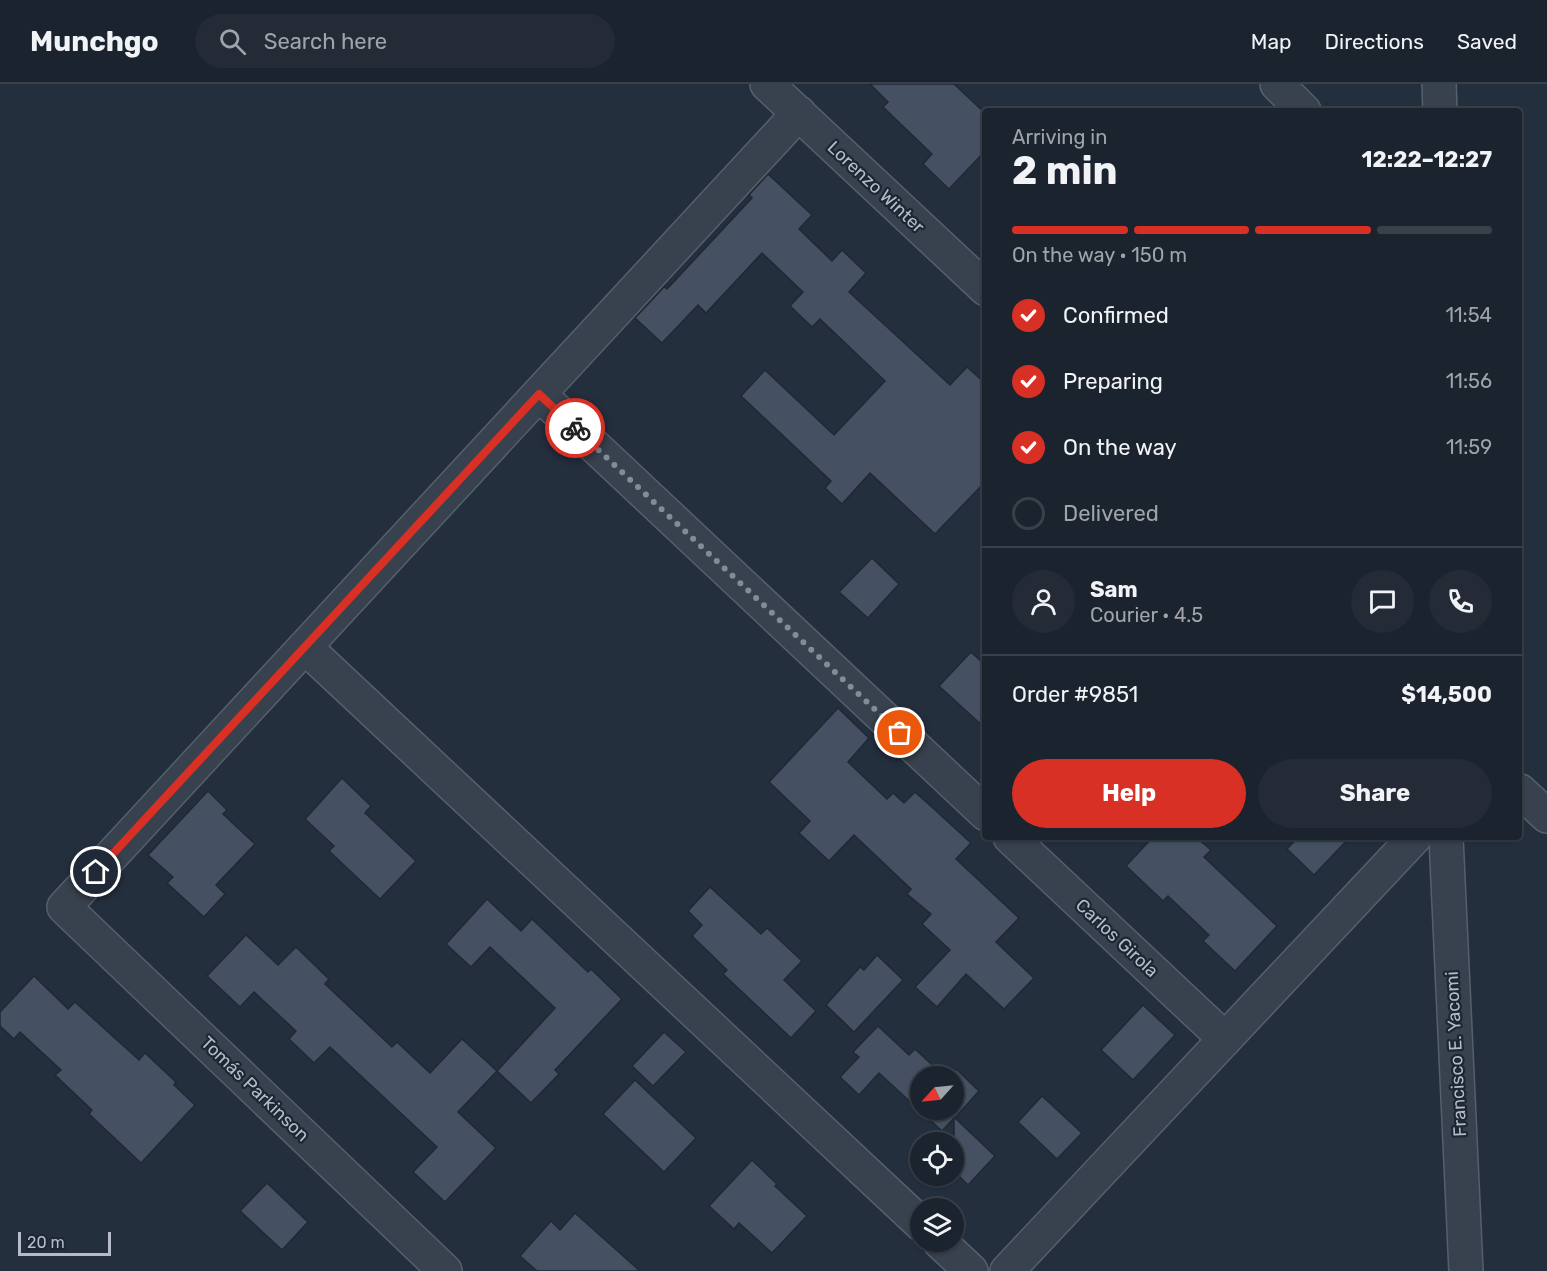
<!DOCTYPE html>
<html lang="en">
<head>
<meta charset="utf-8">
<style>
	:root { --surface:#1b232e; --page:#242b36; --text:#f1f3f6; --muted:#a0a4aa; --line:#39404a; --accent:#d93025 }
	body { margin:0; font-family:Rubik,sans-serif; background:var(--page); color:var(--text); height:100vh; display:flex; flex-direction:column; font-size:22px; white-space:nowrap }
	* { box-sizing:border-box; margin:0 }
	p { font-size:20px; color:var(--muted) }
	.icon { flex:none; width:33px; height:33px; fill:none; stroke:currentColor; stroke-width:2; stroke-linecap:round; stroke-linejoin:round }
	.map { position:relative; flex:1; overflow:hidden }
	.details { position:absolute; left:982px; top:24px; width:540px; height:732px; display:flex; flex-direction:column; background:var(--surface); border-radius:6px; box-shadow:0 2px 4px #0004,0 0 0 2px var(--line) }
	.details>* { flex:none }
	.needle { width:39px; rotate:243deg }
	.buttons { position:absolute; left:910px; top:982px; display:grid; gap:12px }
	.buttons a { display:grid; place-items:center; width:54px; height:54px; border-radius:50%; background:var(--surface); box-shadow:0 2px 4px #0004,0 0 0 2px var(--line); font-size:30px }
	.scale { position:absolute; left:18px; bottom:15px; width:93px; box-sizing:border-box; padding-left:6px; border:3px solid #b4bcc9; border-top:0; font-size:16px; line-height:21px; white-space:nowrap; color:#b4bcc9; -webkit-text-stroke:4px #1d2633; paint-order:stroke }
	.pin { position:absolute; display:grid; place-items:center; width:51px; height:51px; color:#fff; margin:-26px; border:3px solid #fff; border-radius:50%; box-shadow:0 2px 6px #0007 }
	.courier { position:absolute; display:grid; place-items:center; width:60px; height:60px; margin:-30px; border:4px solid #d93025; border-radius:50%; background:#fff; color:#222; box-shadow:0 2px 8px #0007 }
	.summary em { font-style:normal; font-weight:700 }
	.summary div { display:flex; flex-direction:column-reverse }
	.summary { display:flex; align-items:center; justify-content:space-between; height:102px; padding:0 30px }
	h1 { font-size:39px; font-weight:700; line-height:45px }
	.bar { display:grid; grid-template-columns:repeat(4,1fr); gap:9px 6px; align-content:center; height:72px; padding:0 30px }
	.bar i { height:8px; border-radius:4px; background:var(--line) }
	.bar .current { background:var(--accent) }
	.bar p { grid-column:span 4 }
	.line { display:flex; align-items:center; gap:15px; padding:0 30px; border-top:2px solid var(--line) }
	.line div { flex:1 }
	.round { display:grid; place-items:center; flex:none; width:63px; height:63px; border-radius:32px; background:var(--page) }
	ol { padding:0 30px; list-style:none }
	li { display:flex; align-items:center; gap:18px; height:66px }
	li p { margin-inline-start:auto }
	li .icon { padding:6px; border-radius:50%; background:var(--accent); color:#fff; stroke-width:4 }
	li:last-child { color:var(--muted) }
	li i { width:33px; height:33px; border:3px solid var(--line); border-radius:50% }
	.action { display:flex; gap:12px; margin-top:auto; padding:12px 30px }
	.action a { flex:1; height:69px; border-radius:36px; background:var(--accent); color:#fff; font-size:24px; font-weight:700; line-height:69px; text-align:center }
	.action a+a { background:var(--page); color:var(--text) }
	header { display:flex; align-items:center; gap:36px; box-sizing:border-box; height:84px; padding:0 30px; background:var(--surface); border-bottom:2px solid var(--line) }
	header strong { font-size:28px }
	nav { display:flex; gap:33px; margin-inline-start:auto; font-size:21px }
	.search { width:420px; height:54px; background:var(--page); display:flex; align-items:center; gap:15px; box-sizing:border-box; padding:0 21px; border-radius:33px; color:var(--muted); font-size:22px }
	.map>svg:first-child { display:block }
</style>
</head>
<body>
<header>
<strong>Munchgo</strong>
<div class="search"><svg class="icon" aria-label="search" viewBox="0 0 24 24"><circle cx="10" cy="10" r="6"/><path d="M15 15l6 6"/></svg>Search here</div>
<nav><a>Map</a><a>Directions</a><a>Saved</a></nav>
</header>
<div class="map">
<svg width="1547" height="1187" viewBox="0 0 1547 1187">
	<rect width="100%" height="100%" fill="#242f3e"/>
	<g fill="#455162" stroke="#1f2835" stroke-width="1.5">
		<path d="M 870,0 L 954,0 L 986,30 L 986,66 L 949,105 L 923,80 L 932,70 L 883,23 L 888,18 Z"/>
		<path d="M 768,90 L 812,131 L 799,145 L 832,177 L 842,166 L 866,189 L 849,208 L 950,301 L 967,283 L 986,300 L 986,397 L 935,450 L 870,389 L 842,420 L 825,404 L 831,397 L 741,312 L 765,286 L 834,351 L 885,297 L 820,235 L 812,243 L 790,222 L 803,208 L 762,169 L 706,229 L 698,221 L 662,259 L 635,234 L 664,203 L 667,205 L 752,114 L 749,111 Z"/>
		<path d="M 872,474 L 899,500 L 868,534 L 839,508 Z"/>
		<path d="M 971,568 L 986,582 L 986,645 L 939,602 Z"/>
		<path d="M 838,624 L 869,654 L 848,678 L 887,715 L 893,709 L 904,719 L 915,708 L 934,725 L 971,759 L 956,775 L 1019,834 L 996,858 L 1034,894 L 1004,925 L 966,890 L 937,923 L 915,903 L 950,866 L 922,840 L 931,830 L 907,810 L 911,805 L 854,751 L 829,777 L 799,749 L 810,737 L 769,698 Z"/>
		<path d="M 342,694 L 371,722 L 365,729 L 416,777 L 380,815 L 329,767 L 334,762 L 305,735 Z"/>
		<path d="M 208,707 L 227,726 L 223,730 L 255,760 L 216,801 L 225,810 L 204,833 L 167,799 L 173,793 L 148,771 Z"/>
		<path d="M 1153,753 L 1196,753 L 1211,766 L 1204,773 L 1277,842 L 1235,887 L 1203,857 L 1209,851 L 1168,812 L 1163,817 L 1126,782 Z"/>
		<path d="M 1298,753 L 1350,753 L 1314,791 L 1287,765 Z"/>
		<path d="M 710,803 L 761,850 L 767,844 L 802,877 L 784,896 L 816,927 L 791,954 L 723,890 L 727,886 L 692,852 L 702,841 L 688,827 Z"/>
		<path d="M 487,815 L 521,847 L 532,835 L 588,888 L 591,885 L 622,915 L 555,986 L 559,990 L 531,1019 L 497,987 L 555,924 L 490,863 L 471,883 L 446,860 Z"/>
		<path d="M 246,851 L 278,881 L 296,863 L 329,895 L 325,900 L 392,963 L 397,958 L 430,989 L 462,955 L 497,987 L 458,1028 L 496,1064 L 445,1118 L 413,1088 L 437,1063 L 330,963 L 314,979 L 289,955 L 296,947 L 254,908 L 240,923 L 207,892 Z"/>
		<path d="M 877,871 L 903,896 L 854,948 L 826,921 L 860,883 L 864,886 Z"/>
		<path d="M 34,892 L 68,925 L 75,918 L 139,976 L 145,969 L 176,998 L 174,1001 L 195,1021 L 141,1079 L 89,1030 L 92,1026 L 55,991 L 61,986 L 20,948 L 14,955 L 0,942 L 0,928 Z"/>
		<path d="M 1143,921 L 1175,951 L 1133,996 L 1101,966 Z"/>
		<path d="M 878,942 L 909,971 L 915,965 L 945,993 L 921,993 L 921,1026 L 954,1026 L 954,993 L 948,993 L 956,985 L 979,1007 L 955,1034 L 995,1072 L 968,1101 L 954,1087 L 954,1034 L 942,1047 L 879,989 L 859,1011 L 840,993 L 859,973 L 853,968 Z"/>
		<path d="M 664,948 L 686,968 L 653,1002 L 632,982 Z"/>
		<path d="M 635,996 L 696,1054 L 664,1088 L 603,1030 Z"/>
		<path d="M 1042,1012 L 1082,1049 L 1057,1075 L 1018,1038 Z"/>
		<path d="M 752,1076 L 777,1100 L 775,1102 L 807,1132 L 772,1169 L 739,1139 L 734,1145 L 709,1122 Z"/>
		<path d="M 267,1099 L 308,1138 L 282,1166 L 240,1127 Z"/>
		<path d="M 575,1129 L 640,1187 L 537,1187 L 520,1172 L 551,1137 L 560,1146 Z"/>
	</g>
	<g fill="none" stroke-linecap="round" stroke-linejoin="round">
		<defs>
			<g id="minor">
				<path d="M 767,0 L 986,205"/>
				<path d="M 1277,0 L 1304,27"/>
				<path d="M 1439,0 L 1440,27"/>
				<path d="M 539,310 L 986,730"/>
				<path d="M 305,563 L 921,1140"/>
				<path d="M 1520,707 L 1547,732"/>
				<path d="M 1010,753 L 1225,955"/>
				<path d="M 1446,753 L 1466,1187"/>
				<path d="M 940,1158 L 971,1187"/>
				<path d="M 445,1187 L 64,823 L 799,29"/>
				<path d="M 1007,1187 L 1415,753"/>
			</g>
		</defs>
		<use href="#minor" stroke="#565f6c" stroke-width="36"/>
		<use href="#minor" stroke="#38414e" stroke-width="33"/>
	</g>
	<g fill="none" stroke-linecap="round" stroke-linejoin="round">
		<path stroke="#828b98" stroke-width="6" stroke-dasharray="0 10.8" d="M 575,344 L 900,649"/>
		<path stroke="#d93025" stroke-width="8" d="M 96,788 L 539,310 L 575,344"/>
	</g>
	<g text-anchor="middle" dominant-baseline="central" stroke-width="4.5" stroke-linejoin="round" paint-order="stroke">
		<g font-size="18" fill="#b4bcc9" stroke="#1d2633">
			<text transform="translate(876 103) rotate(43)">Lorenzo Winter</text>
			<text transform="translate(1117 854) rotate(43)">Carlos Girola</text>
			<text transform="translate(1456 970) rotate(-93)">Francisco E. Yacomi</text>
			<text transform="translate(255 1005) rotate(44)">Tomás Parkinson</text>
		</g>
	</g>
</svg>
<div class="buttons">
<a><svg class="needle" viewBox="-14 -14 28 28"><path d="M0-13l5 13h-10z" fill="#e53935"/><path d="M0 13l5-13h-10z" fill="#a0a4aa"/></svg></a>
<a><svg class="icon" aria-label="locate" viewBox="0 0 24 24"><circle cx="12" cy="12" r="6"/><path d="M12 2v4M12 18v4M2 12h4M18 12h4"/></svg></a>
<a><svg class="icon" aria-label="layers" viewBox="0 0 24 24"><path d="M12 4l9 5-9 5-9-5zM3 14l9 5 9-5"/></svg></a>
</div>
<div class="scale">20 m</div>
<div class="pin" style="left:900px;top:649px;background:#ea580c"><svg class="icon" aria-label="bag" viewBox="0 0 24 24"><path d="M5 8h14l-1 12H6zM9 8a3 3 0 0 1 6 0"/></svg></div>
<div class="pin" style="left:96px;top:788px;background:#1f2937"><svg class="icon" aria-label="home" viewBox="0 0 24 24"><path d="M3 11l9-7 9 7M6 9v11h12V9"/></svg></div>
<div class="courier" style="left:575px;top:344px"><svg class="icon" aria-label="bike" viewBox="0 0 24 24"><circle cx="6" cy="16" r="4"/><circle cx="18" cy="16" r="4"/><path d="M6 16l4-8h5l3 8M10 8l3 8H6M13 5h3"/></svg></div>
<section class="details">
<div class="summary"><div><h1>2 min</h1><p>Arriving in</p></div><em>12:22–12:27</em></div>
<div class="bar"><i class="current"></i><i class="current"></i><i class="current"></i><i></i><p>On the way · 150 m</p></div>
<ol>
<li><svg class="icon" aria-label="check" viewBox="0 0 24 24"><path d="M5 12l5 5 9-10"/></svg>Confirmed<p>11:54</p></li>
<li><svg class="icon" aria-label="check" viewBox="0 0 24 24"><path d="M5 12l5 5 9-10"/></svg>Preparing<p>11:56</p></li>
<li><svg class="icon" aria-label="check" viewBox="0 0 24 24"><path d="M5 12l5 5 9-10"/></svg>On the way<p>11:59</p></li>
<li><i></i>Delivered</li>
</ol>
<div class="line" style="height:108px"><a class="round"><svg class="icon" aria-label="person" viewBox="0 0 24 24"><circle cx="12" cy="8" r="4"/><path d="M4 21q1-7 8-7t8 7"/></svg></a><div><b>Sam</b><p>Courier · 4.5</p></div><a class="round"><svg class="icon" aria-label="chat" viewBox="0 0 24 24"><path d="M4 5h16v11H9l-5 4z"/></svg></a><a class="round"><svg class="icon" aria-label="phone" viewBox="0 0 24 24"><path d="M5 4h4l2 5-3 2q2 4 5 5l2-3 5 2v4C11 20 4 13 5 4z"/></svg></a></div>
<div class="line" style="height:78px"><div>Order #9851</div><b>$14,500</b></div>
<div class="action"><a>Help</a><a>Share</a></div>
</section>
</div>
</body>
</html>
